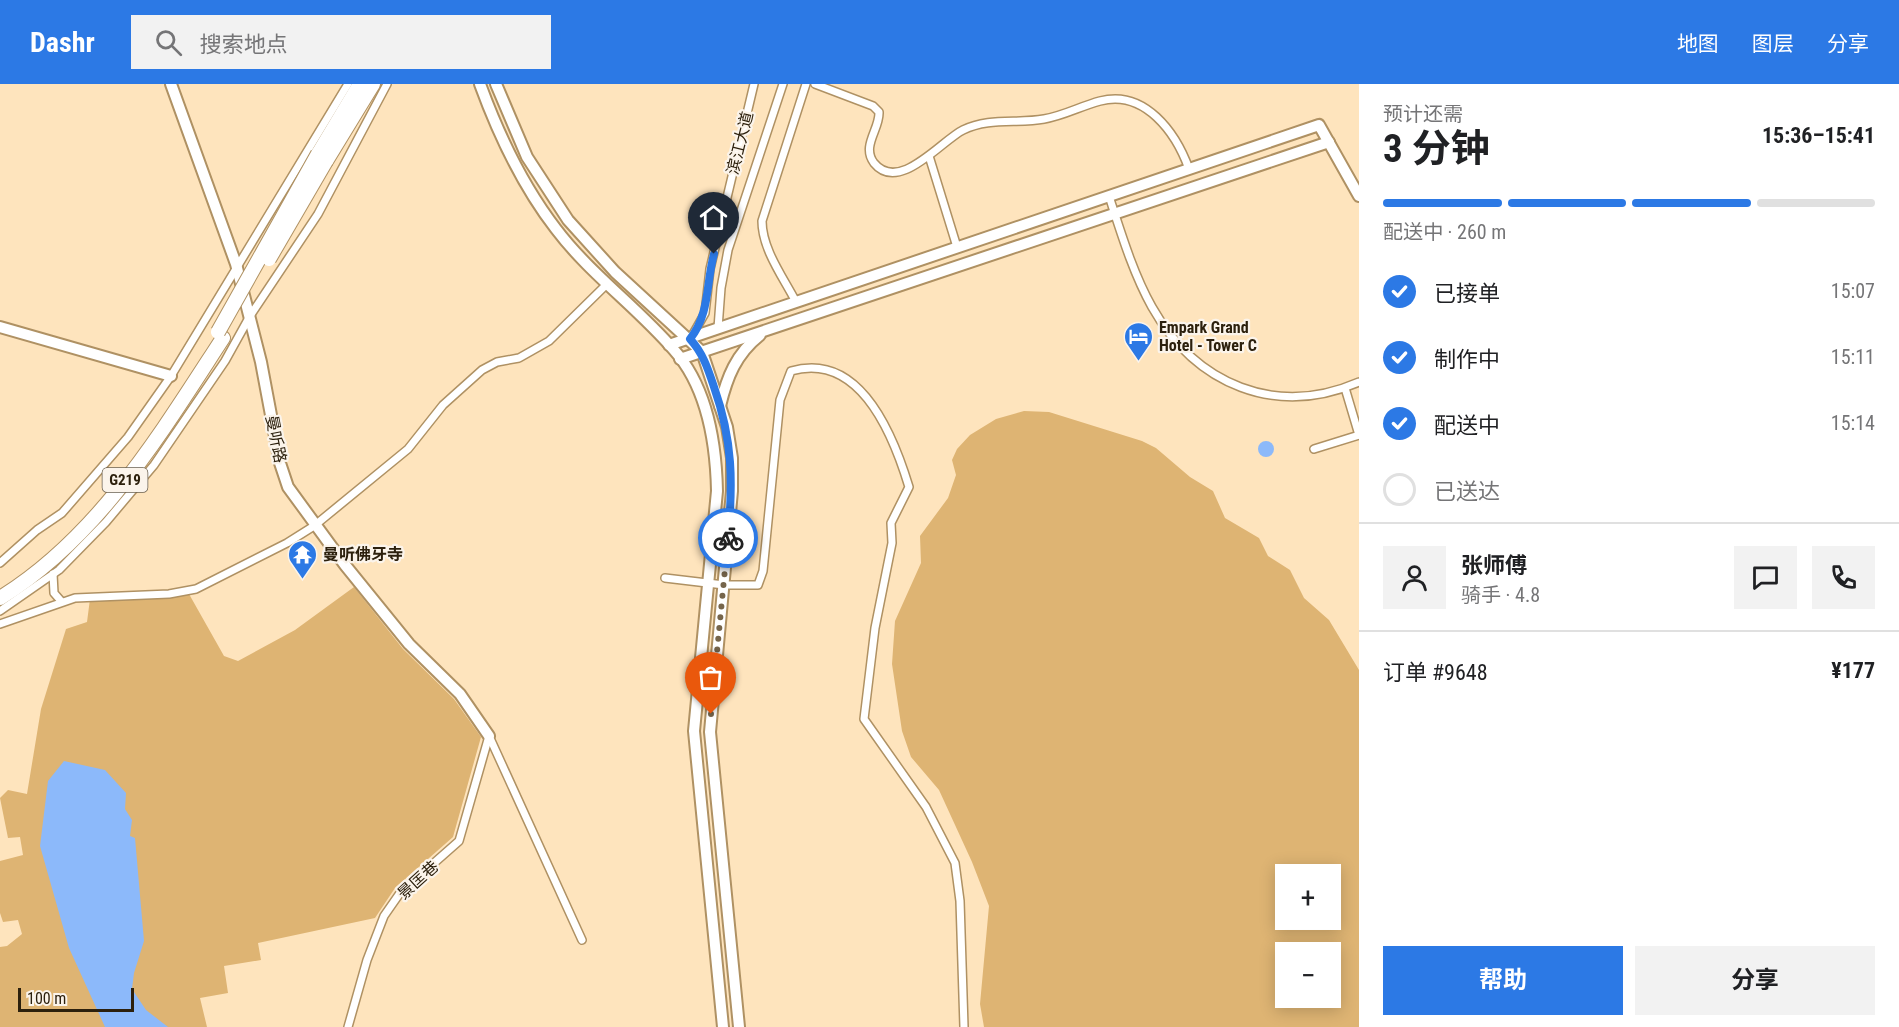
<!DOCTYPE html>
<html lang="zh">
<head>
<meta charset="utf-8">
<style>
	:root { --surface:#fff; --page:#f2f2f2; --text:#202124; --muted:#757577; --line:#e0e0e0; --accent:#2c79e5 }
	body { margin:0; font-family:"Roboto Condensed","Noto Sans SC",sans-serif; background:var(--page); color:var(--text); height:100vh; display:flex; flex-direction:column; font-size:22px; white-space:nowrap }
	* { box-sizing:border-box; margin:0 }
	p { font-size:20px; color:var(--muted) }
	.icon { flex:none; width:33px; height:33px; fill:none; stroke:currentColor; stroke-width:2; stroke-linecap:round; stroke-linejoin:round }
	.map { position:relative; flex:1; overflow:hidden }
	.drawer { display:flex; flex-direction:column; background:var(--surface); width:540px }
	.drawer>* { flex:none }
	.controls { position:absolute; left:1275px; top:780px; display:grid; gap:12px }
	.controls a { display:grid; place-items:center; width:66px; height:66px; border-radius:0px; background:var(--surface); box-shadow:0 3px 15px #0003; font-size:30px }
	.scale { position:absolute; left:18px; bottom:15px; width:116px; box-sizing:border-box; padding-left:6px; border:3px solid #2c200d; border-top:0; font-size:16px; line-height:21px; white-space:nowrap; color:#2c200d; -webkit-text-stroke:4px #fbf4eb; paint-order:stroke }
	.pin { position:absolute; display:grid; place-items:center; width:51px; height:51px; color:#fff; margin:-62px -26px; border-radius:50% 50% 50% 0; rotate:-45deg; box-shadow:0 0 6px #0007 }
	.pin .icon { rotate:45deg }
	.courier { position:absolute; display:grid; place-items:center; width:60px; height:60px; margin:-30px; border:4px solid #2c79e5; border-radius:50%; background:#fff; color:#222; box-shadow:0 2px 8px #0007 }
	.head em { font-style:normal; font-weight:700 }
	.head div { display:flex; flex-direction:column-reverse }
	.head { display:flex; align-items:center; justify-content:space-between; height:102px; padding:0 24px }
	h1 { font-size:39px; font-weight:700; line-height:45px }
	.bar { display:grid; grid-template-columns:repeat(4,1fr); gap:9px 6px; align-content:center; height:72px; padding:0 24px }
	.bar i { height:8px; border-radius:4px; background:var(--line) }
	.bar .selected { background:var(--accent) }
	.bar p { grid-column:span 4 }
	.line { display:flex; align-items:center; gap:15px; padding:0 24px; border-top:2px solid var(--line) }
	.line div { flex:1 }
	.round { display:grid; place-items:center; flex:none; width:63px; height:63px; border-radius:0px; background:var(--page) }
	ol { padding:0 24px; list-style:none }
	li { display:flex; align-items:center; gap:18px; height:66px }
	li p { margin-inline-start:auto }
	li .icon { padding:6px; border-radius:50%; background:var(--accent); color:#fff; stroke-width:4 }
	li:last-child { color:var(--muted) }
	li i { width:33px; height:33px; border:3px solid var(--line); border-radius:50% }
	.action { display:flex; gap:12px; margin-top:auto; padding:12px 24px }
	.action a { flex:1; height:69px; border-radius:0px; background:var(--accent); color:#fff; font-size:24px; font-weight:700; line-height:69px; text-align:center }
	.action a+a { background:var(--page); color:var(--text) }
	header { display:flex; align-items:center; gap:36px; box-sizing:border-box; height:84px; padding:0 30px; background:var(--accent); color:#fff }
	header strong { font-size:28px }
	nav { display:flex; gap:33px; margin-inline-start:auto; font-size:21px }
	.search { width:420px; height:54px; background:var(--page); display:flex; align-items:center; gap:15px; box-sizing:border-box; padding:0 21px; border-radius:0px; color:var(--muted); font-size:22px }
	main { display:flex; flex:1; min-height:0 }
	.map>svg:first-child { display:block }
</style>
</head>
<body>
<header>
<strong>Dashr</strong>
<div class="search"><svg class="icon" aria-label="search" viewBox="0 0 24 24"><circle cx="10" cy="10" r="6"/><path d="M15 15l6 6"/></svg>搜索地点</div>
<nav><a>地图</a><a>图层</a><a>分享</a></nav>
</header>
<main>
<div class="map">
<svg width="1359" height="943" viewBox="0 0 1359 943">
	<rect width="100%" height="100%" fill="#fee4bd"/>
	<g fill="#deb473" fill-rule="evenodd">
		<path d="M 1024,327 L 1049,328 L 1142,357 L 1156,364 L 1190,393 L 1213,407 L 1225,434 L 1259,454 L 1268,472 L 1290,486 L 1304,514 L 1329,536 L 1359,586 L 1359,943 L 984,943 L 980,920 L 989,822 L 972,778 L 939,706 L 911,673 L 902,647 L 892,580 L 895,537 L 921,479 L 920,452 L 948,414 L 956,391 L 952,376 L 957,365 L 970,351 L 996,335 ZM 1286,790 L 1330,790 L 1330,836 L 1286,836 ZM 1286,868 L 1330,868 L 1330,914 L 1286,914 Z"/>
		<path d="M 354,503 L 403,565 L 454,615 L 481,653 L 453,753 L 395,804 L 375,834 L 258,859 L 261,876 L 224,882 L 228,909 L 200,914 L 207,943 L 0,943 L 0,863 L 7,862 L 22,850 L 18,836 L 3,838 L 0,829 L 0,777 L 23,771 L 20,753 L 8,754 L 0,714 L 8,706 L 27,710 L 41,625 L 66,545 L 87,538 L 90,515 L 189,510 L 224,572 L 238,577 L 295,546 Z"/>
	</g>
	<g fill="#8cb9fa">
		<circle cx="1266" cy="365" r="8"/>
		<path d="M 64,677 L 105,686 L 126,709 L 125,725 L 132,736 L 130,752 L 135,754 L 144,857 L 134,889 L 132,905 L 146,926 L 168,943 L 105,943 L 69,864 L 40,762 L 48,697 Z"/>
	</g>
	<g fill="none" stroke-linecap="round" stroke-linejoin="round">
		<defs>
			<g id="street">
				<path d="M 815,0 L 873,22 L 879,28 C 880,45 861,62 874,79 C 899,110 942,56 963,46 C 989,33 1017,40 1044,35 C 1063,32 1081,22 1100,17 C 1145,5 1176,49 1189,85"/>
				<path d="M 929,72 L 957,163"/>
				<path d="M 1109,112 C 1121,149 1133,189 1152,223 C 1196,301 1276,334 1359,298"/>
				<path d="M 796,218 C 783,193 762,165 762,137 L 806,0"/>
				<path d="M 718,244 L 721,204 L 728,166 L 783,0"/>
				<path d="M 692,252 L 705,229 L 710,185 L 754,0"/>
				<path d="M 1345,304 L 1359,351"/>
				<path d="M 1314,365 L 1359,351"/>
				<path d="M 0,479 L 37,446 L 62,429 L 128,353 L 171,292 L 348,0"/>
				<path d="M 53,490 L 54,509 L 61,517"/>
				<path d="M 665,494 L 724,501 L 758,501 L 763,487 L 780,316 L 791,287 C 860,267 893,350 909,403 L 891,439 L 892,459 L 875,544 L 864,635 L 926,723 L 955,779 L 960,817 L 964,943"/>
				<path d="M 0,527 L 59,486 L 106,438 L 154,381 L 225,277 L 250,232 L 318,130 L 387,0"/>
				<path d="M 0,540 L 75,514 L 169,510 L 196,505 L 287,459 L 314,442 L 408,365 L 443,321 L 482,286 L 497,278 L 519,274 L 549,257 L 606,201"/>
				<path d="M 489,652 L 582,856"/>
				<path d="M 348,943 L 367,876 L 384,832 L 400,809 L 459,757 L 489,652"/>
			</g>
			<g id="secondary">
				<path d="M 171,0 L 236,180 L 261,278 L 280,379 L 288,403 L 345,481 L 409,560 L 460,610 L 489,652"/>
				<path d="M 480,0 C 499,52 522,101 556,145 C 590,190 637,223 674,266 C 707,303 716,359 717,407 L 694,647 L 723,943"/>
				<path d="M 496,0 L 527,73 L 568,136 L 615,188 L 702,268 L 727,343 L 732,374 L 732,407 L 710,648 L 739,943"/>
				<path d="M 0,243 L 171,292"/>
				<path d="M 669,261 L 1319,41 L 1359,112"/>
				<path d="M 680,275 L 1329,58"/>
				<path d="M 720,322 C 727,293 736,270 760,251"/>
			</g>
			<g id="highway">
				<path d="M 318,70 L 360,0"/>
				<path d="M 326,77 L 373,0"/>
				<path d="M 0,514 C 99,453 161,349 223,254"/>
			</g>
		</defs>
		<use href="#street" stroke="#af9163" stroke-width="10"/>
		<use href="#secondary" stroke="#af9163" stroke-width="14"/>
		<use href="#highway" stroke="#af9163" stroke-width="16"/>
		<use href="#street" stroke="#fff" stroke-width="7"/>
		<use href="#secondary" stroke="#fff" stroke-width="10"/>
		<use href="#highway" stroke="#fff" stroke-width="14"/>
		<defs>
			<g id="highway-bridge">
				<path d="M 269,175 L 326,77"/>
				<path d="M 218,248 L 318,70"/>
			</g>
		</defs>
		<use href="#highway-bridge" stroke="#af9163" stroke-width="16" stroke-linecap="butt"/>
		<use href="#highway-bridge" stroke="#fff" stroke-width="14"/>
	</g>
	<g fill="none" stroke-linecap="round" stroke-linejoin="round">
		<path stroke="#76654b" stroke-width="6" stroke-dasharray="0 10.8" d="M 711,630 L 728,454"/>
		<path stroke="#2c79e5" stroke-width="8" d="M 714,170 C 706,199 710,230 690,255 C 703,269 708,285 714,303 C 733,357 733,399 728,454"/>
	</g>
	<defs>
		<symbol id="hotel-pin" viewBox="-11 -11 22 30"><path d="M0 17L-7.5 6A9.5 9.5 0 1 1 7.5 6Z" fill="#2c79e5" stroke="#fbf4eb"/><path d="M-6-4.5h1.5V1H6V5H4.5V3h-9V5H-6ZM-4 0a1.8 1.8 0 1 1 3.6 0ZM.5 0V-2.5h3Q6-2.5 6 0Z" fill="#fff"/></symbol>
		<symbol id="temple-pin" viewBox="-11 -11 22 30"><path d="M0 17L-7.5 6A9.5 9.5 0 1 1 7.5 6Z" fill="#2c79e5" stroke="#fbf4eb"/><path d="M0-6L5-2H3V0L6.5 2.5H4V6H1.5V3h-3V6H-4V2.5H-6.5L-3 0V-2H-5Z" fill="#fff"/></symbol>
	</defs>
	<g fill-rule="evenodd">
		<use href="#hotel-pin" x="1122" y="236" width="33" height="45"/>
		<use href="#temple-pin" x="286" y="454" width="33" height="45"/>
	</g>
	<g text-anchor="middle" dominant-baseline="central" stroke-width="4.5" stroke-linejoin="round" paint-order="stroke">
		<rect fill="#fbf4eb" stroke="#6a6050" stroke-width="1.5" x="102.5" y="384" width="45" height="24" rx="4.5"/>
		<g font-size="15" font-weight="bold" fill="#2c200d">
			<text x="125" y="396">G219</text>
		</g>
		<g font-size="16" fill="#2c200d" stroke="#fbf4eb">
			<text transform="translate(740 59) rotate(-76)">滨江大道</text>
			<text transform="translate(276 355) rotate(79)">曼听路</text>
			<text transform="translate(418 796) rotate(-42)">景匡巷</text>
		</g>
		<g font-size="16" font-weight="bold" fill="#2c200d" stroke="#fbf4eb" text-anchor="start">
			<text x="1159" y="243">Empark Grand<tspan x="1159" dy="18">Hotel - Tower C</tspan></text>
			<text x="323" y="470">曼听佛牙寺</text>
		</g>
	</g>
</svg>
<div class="controls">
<a>+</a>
<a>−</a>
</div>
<div class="scale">100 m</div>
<div class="pin" style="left:711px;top:630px;background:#ea580c"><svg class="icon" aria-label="bag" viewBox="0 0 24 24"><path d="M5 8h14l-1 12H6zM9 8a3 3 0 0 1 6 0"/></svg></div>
<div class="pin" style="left:714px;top:170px;background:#1f2937"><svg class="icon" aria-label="home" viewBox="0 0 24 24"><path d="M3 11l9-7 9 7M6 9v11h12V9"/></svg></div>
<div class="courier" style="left:728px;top:454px"><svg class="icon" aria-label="bike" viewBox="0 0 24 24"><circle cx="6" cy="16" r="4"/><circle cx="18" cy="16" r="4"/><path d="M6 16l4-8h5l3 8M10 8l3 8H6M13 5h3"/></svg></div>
</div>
<section class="drawer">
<div class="head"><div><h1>3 分钟</h1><p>预计还需</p></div><em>15:36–15:41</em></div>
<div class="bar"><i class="selected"></i><i class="selected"></i><i class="selected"></i><i></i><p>配送中 · 260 m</p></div>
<ol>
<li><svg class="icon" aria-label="check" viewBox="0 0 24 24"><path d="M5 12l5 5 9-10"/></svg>已接单<p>15:07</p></li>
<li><svg class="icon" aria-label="check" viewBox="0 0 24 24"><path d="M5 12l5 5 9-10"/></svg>制作中<p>15:11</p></li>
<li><svg class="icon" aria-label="check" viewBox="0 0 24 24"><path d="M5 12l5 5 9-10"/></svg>配送中<p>15:14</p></li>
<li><i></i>已送达</li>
</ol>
<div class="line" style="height:108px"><a class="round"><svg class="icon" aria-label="person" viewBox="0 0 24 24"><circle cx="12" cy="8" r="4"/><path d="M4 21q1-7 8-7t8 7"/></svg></a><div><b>张师傅</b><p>骑手 · 4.8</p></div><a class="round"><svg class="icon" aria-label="chat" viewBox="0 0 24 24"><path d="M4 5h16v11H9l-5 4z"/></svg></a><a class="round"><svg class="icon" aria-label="phone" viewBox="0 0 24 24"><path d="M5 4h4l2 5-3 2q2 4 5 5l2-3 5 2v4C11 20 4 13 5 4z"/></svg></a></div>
<div class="line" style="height:78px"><div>订单 #9648</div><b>¥177</b></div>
<div class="action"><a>帮助</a><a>分享</a></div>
</section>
</main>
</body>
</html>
